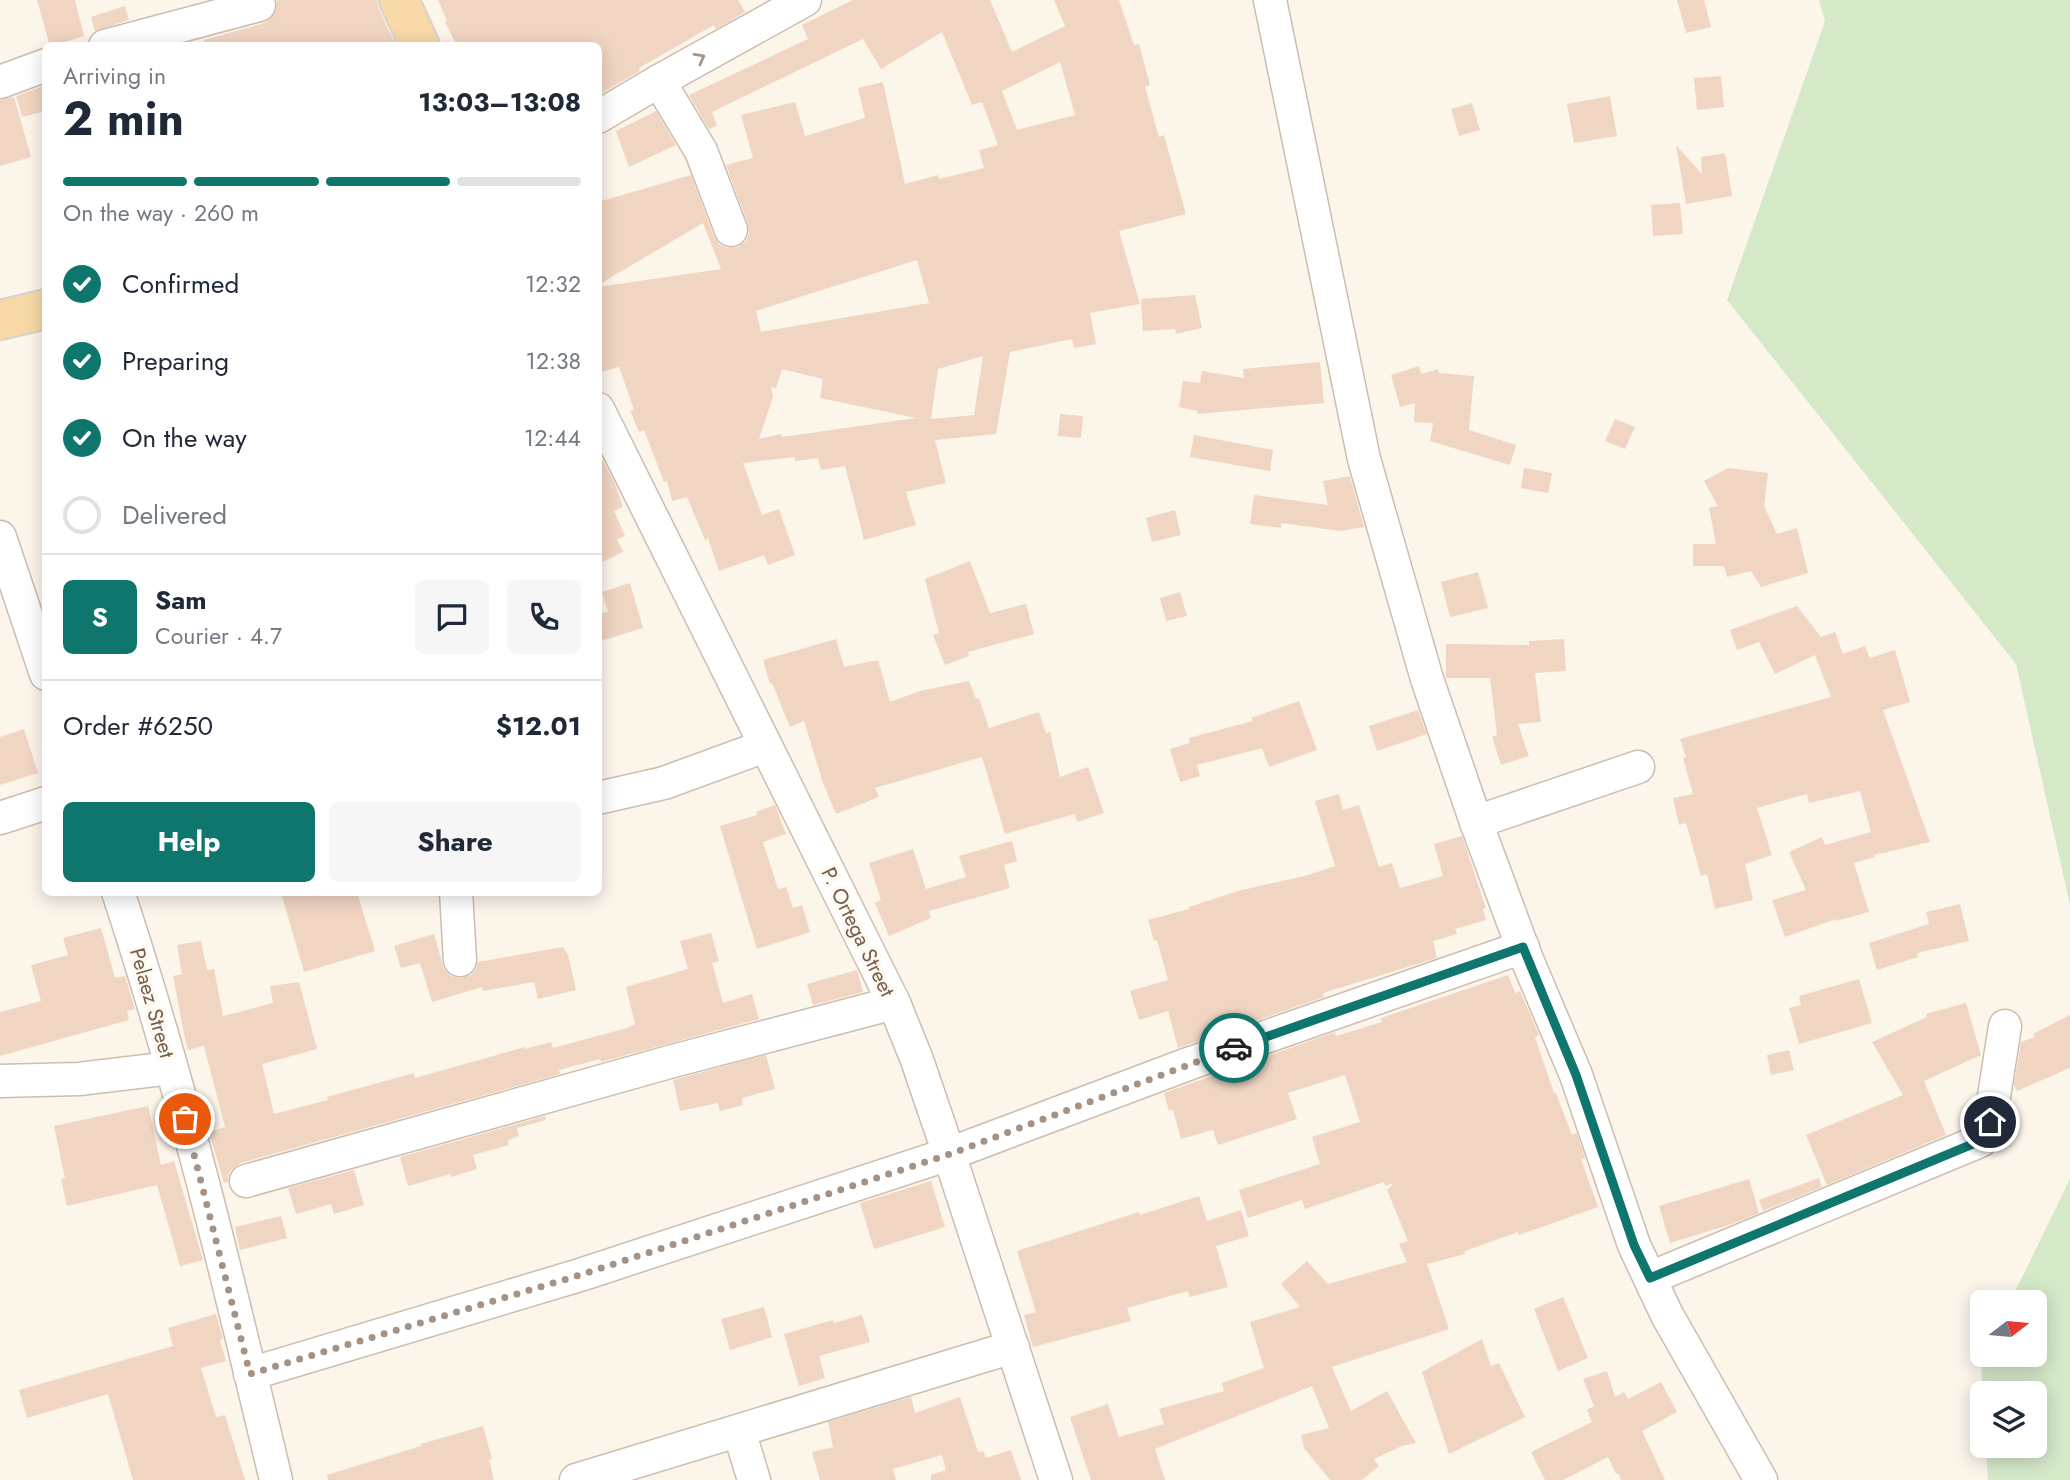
<!DOCTYPE html>
<html lang="en">
<head>
<meta charset="utf-8">
<style>
	:root { --surface:#fff; --page:#f6f6f7; --text:#1f2937; --muted:#747a83; --line:#e0e1e3; --accent:#0f766e }
	body { margin:0; font-family:Jost,sans-serif; background:var(--page); color:var(--text); height:100vh; display:flex; flex-direction:column; font-size:26px; white-space:nowrap }
	* { box-sizing:border-box; margin:0 }
	p { font-size:23px; color:var(--muted) }
	.icon { flex:none; width:38px; height:38px; fill:none; stroke:currentColor; stroke-width:2; stroke-linecap:round; stroke-linejoin:round }
	.map { position:relative; flex:1; overflow:hidden }
	.details { position:absolute; left:42px; top:42px; width:560px; height:854px; display:flex; flex-direction:column; background:var(--surface); border-radius:10px; box-shadow:0 4px 18px #0003 }
	.details>* { flex:none }
	.needle { width:46px; rotate:74deg }
	.tools { position:absolute; left:1970px; top:1290px; display:grid; gap:14px }
	.tools a { display:grid; place-items:center; width:77px; height:77px; border-radius:10px; background:var(--surface); box-shadow:0 4px 18px #0003; font-size:35px }
	.pin { position:absolute; display:grid; place-items:center; width:60px; height:60px; color:#fff; margin:-30px; border:4px solid #fff; border-radius:50%; box-shadow:0 2px 7px #0007 }
	.courier { position:absolute; display:grid; place-items:center; width:70px; height:70px; margin:-35px; border:5px solid #0f766e; border-radius:50%; background:#fff; color:#222; box-shadow:0 2px 9px #0007 }
	.head em { font-style:normal; font-weight:700 }
	.head div { display:flex; flex-direction:column-reverse }
	.head { display:flex; align-items:center; justify-content:space-between; height:119px; padding:0 21px }
	h1 { font-size:46px; font-weight:700; line-height:52px }
	.bar { display:grid; grid-template-columns:repeat(4,1fr); gap:10px 7px; align-content:center; height:84px; padding:0 21px }
	.bar i { height:9px; border-radius:5px; background:var(--line) }
	.bar .active { background:var(--accent) }
	.bar p { grid-column:span 4 }
	.line { display:flex; align-items:center; gap:18px; padding:0 21px; border-top:2px solid var(--line) }
	.line div { flex:1 }
	.round { display:grid; place-items:center; flex:none; width:74px; height:74px; border-radius:10px; background:var(--page) }
	ol { padding:0 21px; list-style:none }
	li { display:flex; align-items:center; gap:21px; height:77px }
	li p { margin-inline-start:auto }
	li .icon { padding:7px; border-radius:50%; background:var(--accent); color:#fff; stroke-width:4 }
	li:last-child { color:var(--muted) }
	li i { width:38px; height:38px; border:4px solid var(--line); border-radius:50% }
	.button { display:flex; gap:14px; margin-top:auto; padding:14px 21px }
	.button a { flex:1; height:80px; border-radius:10px; background:var(--accent); color:#fff; font-size:28px; font-weight:700; line-height:80px; text-align:center }
	.button a+a { background:var(--page); color:var(--text) }
	.map>svg:first-child { display:block }
</style>
</head>
<body>
<div class="map">
<svg width="2070" height="1480" viewBox="0 0 2070 1480">
	<rect width="100%" height="100%" fill="#fcf5ea"/>
	<g fill="#d5e9c9">
		<path d="M 1819,0 L 2070,0 L 2070,905 L 2016,664 L 1727,300 L 1825,21 Z"/>
		<path d="M 2070,1179 L 2070,1480 L 1988,1480 L 1986,1446 L 2035,1446 L 2035,1393 L 1983,1393 L 1983,1397 L 1981,1363 L 1985,1355 L 2035,1354 L 2035,1302 L 2010,1302 Z"/>
	</g>
	<g fill="#f0d5c3" fill-rule="evenodd">
		<path d="M 37,0 L 75,0 L 84,36 L 50,46 Z"/>
		<path d="M 277,0 L 377,0 L 379,9 L 396,46 L 205,46 L 204,40 L 264,23 L 271,18 L 276,10 Z"/>
		<path d="M 438,0 L 738,0 L 745,12 L 716,29 L 714,25 L 639,68 L 640,71 L 598,95 L 598,46 L 457,46 L 445,22 L 447,21 Z"/>
		<path d="M 853,0 L 990,0 L 1012,52 L 1065,26 L 1054,0 L 1119,0 L 1134,45 L 1139,44 L 1150,85 L 1145,87 L 1159,137 L 1164,135 L 1186,214 L 1119,231 L 1140,304 L 1090,313 L 1096,344 L 1074,348 L 1072,339 L 1010,352 L 996,434 L 935,440 L 946,483 L 906,492 L 916,525 L 864,540 L 845,466 L 821,470 L 818,458 L 795,461 L 795,457 L 743,463 L 762,515 L 779,509 L 795,555 L 768,565 L 764,555 L 719,571 L 708,538 L 705,540 L 687,497 L 672,501 L 667,481 L 664,482 L 644,430 L 639,432 L 630,411 L 634,410 L 619,367 L 598,373 L 598,287 L 721,269 L 703,223 L 598,285 L 598,202 L 691,175 L 714,237 L 720,245 L 727,248 L 738,247 L 746,241 L 749,234 L 748,224 L 726,165 L 753,158 L 741,115 L 795,102 L 805,136 L 865,118 L 858,88 L 883,82 L 905,184 L 938,175 L 939,179 L 984,168 L 979,150 L 998,145 L 982,102 L 972,105 L 942,32 L 881,69 L 863,39 L 712,112 L 717,126 L 709,129 L 689,95 L 808,39 L 802,25 ZM 1060,62 L 1075,115 L 1017,130 L 1002,91 ZM 917,260 L 929,303 L 761,332 L 756,311 ZM 983,356 L 974,415 L 931,419 L 938,369 ZM 782,369 L 823,379 L 820,398 L 916,418 L 782,437 L 781,434 L 759,439 L 773,397 L 771,387 L 776,388 Z"/>
		<path d="M 1677,0 L 1704,0 L 1711,27 L 1686,33 Z"/>
		<path d="M 125,6 L 129,20 L 95,31 L 91,17 Z"/>
		<path d="M 1721,76 L 1724,107 L 1697,110 L 1694,78 Z"/>
		<path d="M 46,85 L 46,111 L 22,117 L 16,96 Z"/>
		<path d="M 1610,96 L 1617,136 L 1574,143 L 1567,104 Z"/>
		<path d="M 14,97 L 31,157 L 0,166 L 0,100 Z"/>
		<path d="M 1472,103 L 1480,130 L 1459,136 L 1451,109 Z"/>
		<path d="M 656,111 L 676,145 L 629,167 L 616,131 Z"/>
		<path d="M 1676,145 L 1702,174 L 1701,157 L 1725,153 L 1732,196 L 1686,204 Z"/>
		<path d="M 1680,203 L 1683,234 L 1653,236 L 1651,205 Z"/>
		<path d="M 1195,295 L 1202,328 L 1176,334 L 1175,329 L 1143,331 L 1141,299 Z"/>
		<path d="M 1320,362 L 1324,403 L 1197,414 L 1198,411 L 1179,407 L 1183,381 L 1200,383 L 1202,371 L 1244,378 L 1243,369 Z"/>
		<path d="M 1419,366 L 1421,374 L 1438,369 L 1439,373 L 1474,376 L 1469,430 L 1516,445 L 1510,465 L 1430,441 L 1433,423 L 1414,422 L 1415,403 L 1400,407 L 1391,375 Z"/>
		<path d="M 1060,414 L 1083,416 L 1081,438 L 1058,436 Z"/>
		<path d="M 1615,419 L 1635,427 L 1625,449 L 1605,441 Z"/>
		<path d="M 1194,435 L 1273,450 L 1270,471 L 1190,457 Z"/>
		<path d="M 598,451 L 615,484 L 623,507 L 614,511 L 625,536 L 617,539 L 623,552 L 598,564 Z"/>
		<path d="M 1524,468 L 1552,473 L 1548,493 L 1521,488 Z"/>
		<path d="M 1728,468 L 1768,473 L 1764,506 L 1777,534 L 1797,528 L 1808,573 L 1761,587 L 1751,571 L 1727,577 L 1724,566 L 1693,566 L 1693,544 L 1716,544 L 1709,508 L 1718,506 L 1704,481 Z"/>
		<path d="M 1350,476 L 1364,527 L 1341,531 L 1281,523 L 1281,528 L 1250,524 L 1254,495 L 1328,505 L 1323,481 Z"/>
		<path d="M 1175,510 L 1181,535 L 1152,542 L 1146,518 Z"/>
		<path d="M 970,561 L 990,613 L 1026,604 L 1034,634 L 968,652 L 969,656 L 945,665 L 933,635 L 939,633 L 925,579 Z"/>
		<path d="M 1478,572 L 1488,608 L 1450,617 L 1441,582 Z"/>
		<path d="M 630,583 L 643,628 L 598,642 L 598,614 L 608,612 L 602,592 Z"/>
		<path d="M 1180,592 L 1187,616 L 1166,621 L 1160,598 Z"/>
		<path d="M 1797,606 L 1821,637 L 1835,632 L 1843,654 L 1865,646 L 1870,658 L 1895,650 L 1910,702 L 1883,710 L 1930,842 L 1874,855 L 1875,857 L 1854,863 L 1869,912 L 1836,921 L 1836,919 L 1785,937 L 1772,900 L 1806,890 L 1789,852 L 1822,837 L 1825,845 L 1871,832 L 1860,791 L 1809,803 L 1807,794 L 1757,808 L 1772,855 L 1745,864 L 1753,900 L 1715,909 L 1707,874 L 1701,876 L 1686,823 L 1679,825 L 1673,798 L 1693,794 L 1683,758 L 1686,757 L 1680,739 L 1831,697 L 1815,655 L 1775,674 L 1759,642 L 1737,650 L 1730,630 Z"/>
		<path d="M 836,639 L 844,667 L 878,660 L 890,702 L 920,691 L 969,681 L 976,699 L 979,698 L 989,728 L 1039,712 L 1046,733 L 1050,732 L 1060,777 L 1088,767 L 1104,813 L 1077,822 L 1075,814 L 1005,834 L 982,757 L 875,788 L 879,797 L 836,814 L 823,783 L 804,721 L 790,727 L 772,683 L 770,684 L 763,660 Z"/>
		<path d="M 1564,639 L 1566,671 L 1535,673 L 1541,722 L 1518,724 L 1529,756 L 1501,765 L 1492,737 L 1497,735 L 1490,678 L 1446,678 L 1446,644 L 1529,645 L 1529,641 Z"/>
		<path d="M 1299,701 L 1317,750 L 1269,767 L 1262,748 L 1197,765 L 1200,776 L 1180,782 L 1170,749 L 1190,743 L 1189,738 L 1253,721 L 1251,718 Z"/>
		<path d="M 1418,710 L 1427,734 L 1377,751 L 1369,726 Z"/>
		<path d="M 24,729 L 38,773 L 0,785 L 0,737 Z"/>
		<path d="M 1339,794 L 1343,810 L 1359,805 L 1379,867 L 1392,863 L 1400,888 L 1443,876 L 1434,844 L 1462,836 L 1486,908 L 1483,909 L 1486,920 L 1455,929 L 1457,934 L 1433,941 L 1437,958 L 1323,993 L 1324,997 L 1178,1048 L 1168,1011 L 1139,1020 L 1130,991 L 1168,980 L 1157,940 L 1154,941 L 1148,920 L 1189,909 L 1189,907 L 1238,891 L 1308,875 L 1335,866 L 1315,801 Z"/>
		<path d="M 775,805 L 786,834 L 763,842 L 778,889 L 786,887 L 793,908 L 802,905 L 810,932 L 757,949 L 720,826 L 757,815 L 756,812 Z"/>
		<path d="M 1012,841 L 1017,861 L 1004,865 L 1010,888 L 929,911 L 931,918 L 889,936 L 875,903 L 881,900 L 869,863 L 913,849 L 926,889 L 966,877 L 959,856 Z"/>
		<path d="M 295,892 L 357,892 L 375,951 L 304,972 L 282,896 Z"/>
		<path d="M 1960,904 L 1969,941 L 1917,953 L 1918,957 L 1877,970 L 1869,943 L 1929,924 L 1926,912 Z"/>
		<path d="M 101,928 L 115,978 L 125,976 L 135,1009 L 127,1011 L 129,1020 L 0,1056 L 0,1012 L 41,1001 L 31,965 L 68,955 L 63,938 Z"/>
		<path d="M 711,933 L 719,961 L 712,963 L 723,1003 L 752,994 L 759,1019 L 601,1062 L 600,1059 L 559,1070 L 560,1074 L 241,1163 L 232,1169 L 228,1176 L 228,1182 L 224,1183 L 209,1132 L 225,1127 L 204,1046 L 188,1050 L 185,1039 L 173,976 L 182,974 L 177,945 L 201,941 L 207,970 L 214,969 L 223,1016 L 273,1003 L 270,986 L 299,982 L 317,1049 L 262,1064 L 274,1114 L 328,1100 L 327,1097 L 414,1073 L 415,1078 L 525,1047 L 525,1049 L 551,1042 L 553,1048 L 627,1028 L 635,1024 L 626,987 L 688,969 L 680,941 Z"/>
		<path d="M 434,934 L 444,969 L 451,976 L 460,978 L 471,975 L 476,969 L 478,962 L 563,947 L 568,955 L 576,990 L 538,999 L 534,982 L 483,991 L 482,987 L 432,1002 L 420,963 L 401,968 L 394,946 Z"/>
		<path d="M 857,970 L 863,992 L 813,1005 L 807,984 Z"/>
		<path d="M 1508,975 L 1515,993 L 1520,991 L 1539,1035 L 1535,1037 L 1554,1093 L 1556,1093 L 1572,1135 L 1577,1133 L 1585,1158 L 1581,1159 L 1598,1207 L 1519,1235 L 1518,1232 L 1465,1251 L 1465,1254 L 1427,1264 L 1449,1329 L 1332,1367 L 1351,1411 L 1387,1391 L 1416,1443 L 1402,1446 L 1374,1459 L 1379,1466 L 1362,1480 L 1330,1480 L 1304,1448 L 1301,1435 L 1329,1428 L 1312,1386 L 1155,1449 L 1165,1480 L 1091,1480 L 1070,1417 L 1108,1404 L 1119,1437 L 1164,1424 L 1159,1409 L 1224,1391 L 1222,1383 L 1264,1368 L 1250,1322 L 1300,1307 L 1281,1284 L 1307,1261 L 1328,1284 L 1407,1262 L 1399,1244 L 1408,1241 L 1387,1190 L 1394,1183 L 1385,1186 L 1384,1182 L 1305,1209 L 1302,1200 L 1248,1218 L 1239,1190 L 1320,1164 L 1312,1137 L 1360,1122 L 1345,1075 L 1288,1093 L 1297,1119 L 1218,1145 L 1213,1130 L 1181,1139 L 1173,1110 L 1169,1111 L 1164,1093 L 1335,1032 L 1336,1036 L 1382,1022 L 1381,1018 Z"/>
		<path d="M 1859,979 L 1872,1023 L 1799,1044 L 1789,1008 L 1801,1005 L 1799,996 Z"/>
		<path d="M 1966,1003 L 1981,1055 L 1924,1081 L 1946,1135 L 1827,1185 L 1806,1135 L 1903,1095 L 1872,1042 L 1927,1017 L 1926,1014 Z"/>
		<path d="M 2070,1015 L 2070,1068 L 2017,1091 L 2014,1085 L 2021,1042 L 2035,1037 L 2033,1034 Z"/>
		<path d="M 1789,1050 L 1794,1070 L 1771,1075 L 1767,1055 Z"/>
		<path d="M 766,1055 L 775,1089 L 742,1098 L 743,1105 L 720,1111 L 718,1103 L 680,1111 L 673,1080 Z"/>
		<path d="M 148,1106 L 161,1165 L 174,1161 L 203,1260 L 180,1266 L 157,1185 L 67,1206 L 61,1179 L 65,1178 L 54,1126 Z"/>
		<path d="M 545,1116 L 546,1120 L 517,1128 L 519,1136 L 508,1140 L 509,1145 L 473,1155 L 477,1169 L 451,1177 L 451,1174 L 408,1186 L 400,1157 Z"/>
		<path d="M 354,1170 L 364,1205 L 334,1214 L 331,1204 L 296,1214 L 288,1188 Z"/>
		<path d="M 1819,1178 L 1822,1187 L 1763,1211 L 1759,1200 Z"/>
		<path d="M 1749,1179 L 1759,1213 L 1732,1224 L 1670,1243 L 1659,1206 Z"/>
		<path d="M 931,1181 L 945,1227 L 874,1249 L 860,1203 Z"/>
		<path d="M 1199,1196 L 1207,1221 L 1241,1210 L 1249,1236 L 1216,1246 L 1228,1287 L 1190,1297 L 1188,1291 L 1127,1308 L 1131,1321 L 1033,1347 L 1024,1315 L 1036,1312 L 1017,1251 L 1139,1212 L 1140,1215 Z"/>
		<path d="M 281,1216 L 287,1238 L 240,1250 L 235,1227 Z"/>
		<path d="M 1563,1297 L 1588,1358 L 1558,1371 L 1534,1309 Z"/>
		<path d="M 764,1307 L 772,1337 L 730,1350 L 721,1319 Z"/>
		<path d="M 216,1314 L 223,1339 L 220,1340 L 226,1361 L 201,1368 L 216,1417 L 225,1415 L 245,1480 L 133,1480 L 108,1394 L 27,1418 L 19,1390 L 173,1346 L 168,1328 Z"/>
		<path d="M 862,1315 L 870,1342 L 819,1356 L 825,1378 L 799,1386 L 784,1334 L 833,1320 L 834,1323 Z"/>
		<path d="M 1482,1339 L 1491,1366 L 1499,1363 L 1525,1417 L 1449,1454 L 1422,1372 Z"/>
		<path d="M 1607,1371 L 1615,1397 L 1624,1392 L 1628,1399 L 1661,1382 L 1677,1412 L 1642,1431 L 1665,1480 L 1621,1480 L 1618,1473 L 1616,1474 L 1608,1457 L 1563,1480 L 1545,1480 L 1531,1452 L 1592,1422 L 1587,1410 L 1594,1406 L 1583,1379 Z"/>
		<path d="M 911,1397 L 915,1413 L 960,1397 L 978,1452 L 983,1451 L 986,1458 L 1011,1450 L 1021,1480 L 931,1480 L 931,1475 L 946,1470 L 942,1455 L 893,1469 L 896,1480 L 820,1480 L 812,1452 L 833,1447 L 828,1422 Z"/>
		<path d="M 483,1426 L 492,1459 L 489,1460 L 494,1480 L 328,1480 L 327,1475 L 421,1446 L 421,1444 Z"/>
	</g>
	<g fill="none" stroke-linecap="round" stroke-linejoin="round">
		<defs>
			<g id="minor">
				<path d="M 1270,0 L 1364,459 L 1427,679 L 1476,822 L 1526,957 L 1576,1075 L 1634,1245 L 1667,1315 L 1761,1480"/>
				<path d="M 105,46 L 259,5"/>
				<path d="M 659,81 L 701,151 L 731,230"/>
				<path d="M 0,82 L 46,65"/>
				<path d="M 598,117 L 659,81 L 805,0"/>
				<path d="M 598,409 L 894,1003 L 917,1060 L 949,1154 L 1056,1480"/>
				<path d="M 0,537 L 46,674"/>
				<path d="M 598,798 L 664,783 L 765,746"/>
				<path d="M 0,818 L 46,803"/>
				<path d="M 1476,822 L 1638,767"/>
				<path d="M 118,892 C 182,1085 229,1283 276,1480"/>
				<path d="M 456,892 L 460,960"/>
				<path d="M 0,1081 L 79,1079 L 171,1068"/>
				<path d="M 246,1181 L 673,1061 L 894,1003"/>
				<path d="M 1650,1278 L 1980,1141 L 1990,1122 L 2005,1026"/>
				<path d="M 250,1374 L 580,1275 L 949,1154 L 1188,1064 L 1523,947"/>
				<path d="M 739,1431 L 754,1480"/>
				<path d="M 576,1480 L 1013,1347"/>
			</g>
			<g id="major">
				<path d="M 399,0 L 420,46"/>
				<path d="M 0,320 L 46,309"/>
			</g>
		</defs>
		<use href="#minor" stroke="#cdbdb0" stroke-width="35"/>
		<use href="#major" stroke="#d8d2cd" stroke-width="42"/>
		<use href="#minor" stroke="#fff" stroke-width="32"/>
		<use href="#major" stroke="#f6d9a7" stroke-width="38"/>
	</g>
	<defs><path id="oneway-chevron" d="M-2-3.5L2.5 0L-2 3.5" fill="none" stroke-width="1.6" stroke-linecap="round" stroke-linejoin="round" transform="scale(1.75)"/></defs>
	<use stroke="#a5968c" href="#oneway-chevron" transform="translate(700 58) rotate(-29)"/>
	<g fill="none" stroke-linecap="round" stroke-linejoin="round">
		<path stroke="#a49285" stroke-width="7" stroke-dasharray="0 12.6" d="M 185,1119 L 250,1374 L 580,1275 L 950,1154 L 1234,1048"/>
		<path stroke="#0f766e" stroke-width="9" d="M 1234,1048 L 1523,947 L 1576,1075 L 1634,1245 L 1650,1278 L 1980,1141 L 1990,1122"/>
	</g>
	<g text-anchor="middle" dominant-baseline="central" stroke-width="7" stroke-linejoin="round" paint-order="stroke">
		<g font-size="21" fill="#755d4e" stroke="#fef9f1">
			<text transform="translate(858 932) rotate(64)">P. Ortega Street</text>
			<text transform="translate(152 1003) rotate(74)">Pelaez Street</text>
		</g>
	</g>
</svg>
<div class="tools">
<a><svg class="needle" viewBox="-14 -14 28 28"><path d="M0-13l5 13h-10z" fill="#e53935"/><path d="M0 13l5-13h-10z" fill="#747a83"/></svg></a>
<a><svg class="icon" aria-label="layers" viewBox="0 0 24 24"><path d="M12 4l9 5-9 5-9-5zM3 14l9 5 9-5"/></svg></a>
</div>
<div class="pin" style="left:185px;top:1119px;background:#ea580c"><svg class="icon" aria-label="bag" viewBox="0 0 24 24"><path d="M5 8h14l-1 12H6zM9 8a3 3 0 0 1 6 0"/></svg></div>
<div class="pin" style="left:1990px;top:1122px;background:#1f2937"><svg class="icon" aria-label="home" viewBox="0 0 24 24"><path d="M3 11l9-7 9 7M6 9v11h12V9"/></svg></div>
<div class="courier" style="left:1234px;top:1048px"><svg class="icon" aria-label="car" viewBox="0 0 24 24"><path d="M5 17H2v-5l4-1 3-4h7l3 4 3 1v5h-3M9 17h6M6 11h13"/><circle cx="7" cy="17" r="2"/><circle cx="17" cy="17" r="2"/></svg></div>
<section class="details">
<div class="head"><div><h1>2 min</h1><p>Arriving in</p></div><em>13:03–13:08</em></div>
<div class="bar"><i class="active"></i><i class="active"></i><i class="active"></i><i></i><p>On the way · 260 m</p></div>
<ol>
<li><svg class="icon" aria-label="check" viewBox="0 0 24 24"><path d="M5 12l5 5 9-10"/></svg>Confirmed<p>12:32</p></li>
<li><svg class="icon" aria-label="check" viewBox="0 0 24 24"><path d="M5 12l5 5 9-10"/></svg>Preparing<p>12:38</p></li>
<li><svg class="icon" aria-label="check" viewBox="0 0 24 24"><path d="M5 12l5 5 9-10"/></svg>On the way<p>12:44</p></li>
<li><i></i>Delivered</li>
</ol>
<div class="line" style="height:126px"><b class="round" style="background:var(--accent);color:#fff">S</b><div><b>Sam</b><p>Courier · 4.7</p></div><a class="round"><svg class="icon" aria-label="chat" viewBox="0 0 24 24"><path d="M4 5h16v11H9l-5 4z"/></svg></a><a class="round"><svg class="icon" aria-label="phone" viewBox="0 0 24 24"><path d="M5 4h4l2 5-3 2q2 4 5 5l2-3 5 2v4C11 20 4 13 5 4z"/></svg></a></div>
<div class="line" style="height:91px"><div>Order #6250</div><b>$12.01</b></div>
<div class="button"><a>Help</a><a>Share</a></div>
</section>
</div>
</body>
</html>
